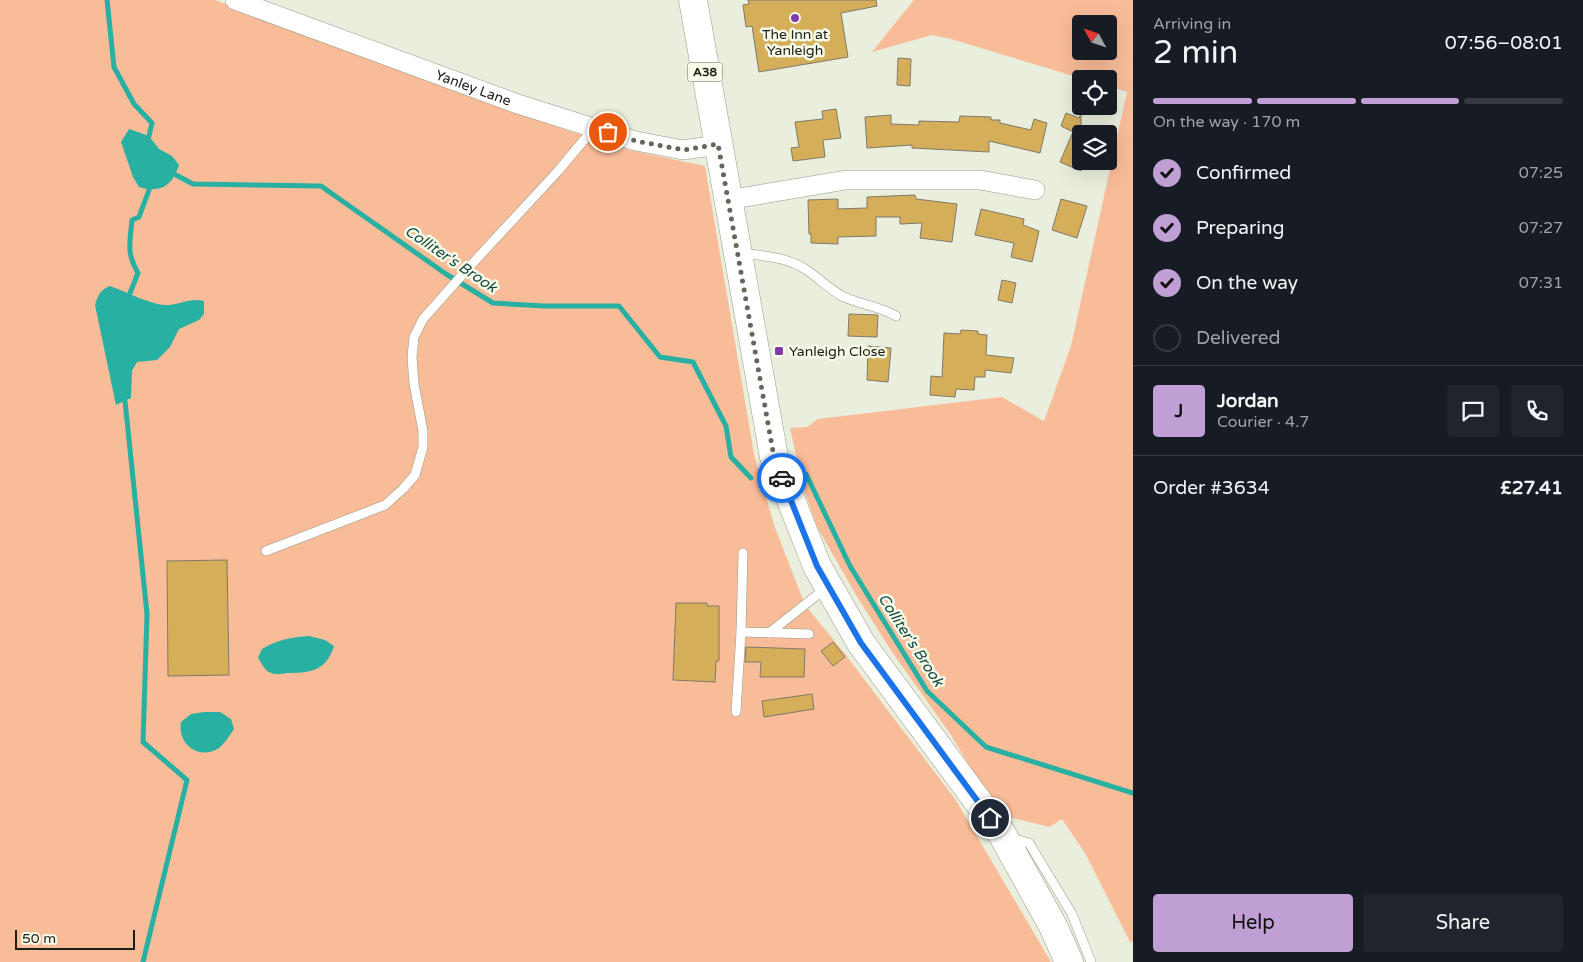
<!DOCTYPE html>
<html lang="en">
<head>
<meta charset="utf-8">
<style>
	:root { --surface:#171b24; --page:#20242c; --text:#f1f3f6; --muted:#9ea1a6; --line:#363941; --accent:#bf9fd4 }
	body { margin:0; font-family:"Varela Round",sans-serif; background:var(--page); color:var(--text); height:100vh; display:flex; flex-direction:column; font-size:19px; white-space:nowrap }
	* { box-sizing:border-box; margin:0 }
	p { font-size:16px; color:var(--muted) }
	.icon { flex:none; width:28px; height:28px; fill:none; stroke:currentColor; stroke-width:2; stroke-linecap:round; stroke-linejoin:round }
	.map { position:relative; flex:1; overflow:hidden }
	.details { display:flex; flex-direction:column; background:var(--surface); width:450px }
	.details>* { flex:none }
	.needle { width:32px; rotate:310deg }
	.controls { position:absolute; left:1072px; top:15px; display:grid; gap:10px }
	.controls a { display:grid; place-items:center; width:45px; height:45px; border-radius:5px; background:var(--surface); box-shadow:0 5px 20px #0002; font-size:25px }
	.scale { position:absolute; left:15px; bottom:12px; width:120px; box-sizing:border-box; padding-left:5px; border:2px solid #1c1d17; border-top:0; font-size:14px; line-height:18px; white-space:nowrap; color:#1c1d17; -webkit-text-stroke:4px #f7fce9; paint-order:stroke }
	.pin { position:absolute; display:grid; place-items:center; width:42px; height:42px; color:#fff; margin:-21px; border:2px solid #fff; border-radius:50%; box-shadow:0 1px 5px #0007 }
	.courier { position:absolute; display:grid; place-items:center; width:50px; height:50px; margin:-25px; border:4px solid #1a73e8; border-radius:50%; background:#fff; color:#222; box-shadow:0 1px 6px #0007 }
	.summary em { font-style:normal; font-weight:600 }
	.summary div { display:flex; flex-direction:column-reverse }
	.summary { display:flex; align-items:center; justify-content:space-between; height:85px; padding:0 20px }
	h1 { font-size:32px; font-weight:600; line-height:38px }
	.bar { display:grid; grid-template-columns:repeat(4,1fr); gap:8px 5px; align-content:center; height:60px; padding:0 20px }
	.bar i { height:6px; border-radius:4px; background:var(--line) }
	.bar .current { background:var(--accent) }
	.bar p { grid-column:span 4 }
	.line { display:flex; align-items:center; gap:12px; padding:0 20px; border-top:1px solid var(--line) }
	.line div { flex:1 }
	.round { display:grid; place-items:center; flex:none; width:52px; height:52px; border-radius:5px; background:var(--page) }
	ol { padding:0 20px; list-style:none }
	li { display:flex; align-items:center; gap:15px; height:55px }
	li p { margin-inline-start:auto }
	li .icon { padding:5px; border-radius:50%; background:var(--accent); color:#111; stroke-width:4 }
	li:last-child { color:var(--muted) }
	li i { width:28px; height:28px; border:2px solid var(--line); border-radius:50% }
	.cta { display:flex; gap:10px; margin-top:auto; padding:10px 20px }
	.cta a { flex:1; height:58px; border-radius:5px; background:var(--accent); color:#111; font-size:20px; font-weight:600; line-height:58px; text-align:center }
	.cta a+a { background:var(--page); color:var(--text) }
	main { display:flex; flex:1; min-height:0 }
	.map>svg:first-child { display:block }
</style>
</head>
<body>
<main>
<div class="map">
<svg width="1133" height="962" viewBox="0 0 1133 962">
	<rect width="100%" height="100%" fill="#eaeedc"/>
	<g fill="#f9bc99" fill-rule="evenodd">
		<path d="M 0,0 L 215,0 L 569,131 L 629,150 L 705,166 L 754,454 L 774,525 L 805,605 L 845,654 L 955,799 L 1051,962 L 0,962 Z"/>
		<path d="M 914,0 L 1133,0 L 1133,941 L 1130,942 L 1085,853 L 1062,819 L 1049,827 L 1005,816 L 975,775 L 951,735 L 892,652 L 856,595 L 817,527 L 803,487 L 790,428 L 807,427 L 818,419 L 1002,397 L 1044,421 L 1071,346 L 1127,92 L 1109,86 L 1109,79 L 1083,79 L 951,39 L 932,35 L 872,52 ZM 1081,24 L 1109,24 L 1109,51 L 1081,51 Z"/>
	</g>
	<g fill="#28b0a3">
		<path d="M 129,129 L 149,136 L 159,149 L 172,156 L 179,165 C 172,187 160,193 139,187 L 133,177 L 121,142 Z"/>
		<path d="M 110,286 C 124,291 152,305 166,305 C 179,305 192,297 204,301 L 204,314 L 199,320 L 179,329 L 170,347 L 157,360 L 137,362 L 132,371 L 131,398 L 116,405 L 95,305 C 98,295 100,290 110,286 Z"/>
		<path d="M 309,636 L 325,640 L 334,646 C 326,671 311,673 287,673 C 282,674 275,675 271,673 C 265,671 262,664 258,658 L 262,649 C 277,640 291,637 309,636 Z"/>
		<path d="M 204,712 L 220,712 L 231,719 L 234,729 C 230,735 225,743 219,748 C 199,761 177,744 181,722 L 191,714 Z"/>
	</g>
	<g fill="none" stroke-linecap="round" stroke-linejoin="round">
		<g stroke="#28b0a3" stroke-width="5">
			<path d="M 107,0 L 114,67 L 134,104 L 152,123 L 149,136"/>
			<path d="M 176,175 L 193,184 L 321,186 L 446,274 L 493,303 L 544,306 L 619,306 L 660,357 L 693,362 L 726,426 L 731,457 L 751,478"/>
			<path d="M 130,293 L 138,273 C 126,252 130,243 132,220 L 139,217 L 149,190"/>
			<path d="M 125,401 L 147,614 L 143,742 L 187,780 L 143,962"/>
			<path d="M 806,474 L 850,566 L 927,691 L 986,747 L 1133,793"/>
		</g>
	</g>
	<g fill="#d5ae5a" stroke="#807969">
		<path d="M 748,0 L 876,0 L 877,6 L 841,13 L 848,57 L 759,72 L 752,26 L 746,27 L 743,5 L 749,4 Z"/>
		<path d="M 898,58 L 911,59 L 910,86 L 897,85 Z"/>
		<path d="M 836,109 L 841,138 L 823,140 L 825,157 L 793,161 L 791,148 L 799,147 L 795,122 L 823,119 L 822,111 Z"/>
		<path d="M 1066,113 L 1079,118 L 1081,113 L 1081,171 L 1060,162 L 1073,132 L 1061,126 Z"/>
		<path d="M 891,115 L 891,124 L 919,125 L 919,121 L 959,122 L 960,116 L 991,117 L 991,120 L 1000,120 L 1000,123 L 1031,130 L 1034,119 L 1047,123 L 1040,153 L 989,141 L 989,152 L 912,148 L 912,145 L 867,148 L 865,117 Z"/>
		<path d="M 915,195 L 916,199 L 957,204 L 952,242 L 920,238 L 922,223 L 900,224 L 900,217 L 876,217 L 876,236 L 838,237 L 838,244 L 811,243 L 811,234 L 809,234 L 808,200 L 838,199 L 838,209 L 867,208 L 867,197 Z"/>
		<path d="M 1061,199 L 1087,206 L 1077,238 L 1052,230 Z"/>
		<path d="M 981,209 L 1024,219 L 1023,225 L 1039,231 L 1032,262 L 1011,257 L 1014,243 L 975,235 Z"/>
		<path d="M 1002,280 L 1016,283 L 1012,303 L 998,300 Z"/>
		<path d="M 849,314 L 878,315 L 877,337 L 848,336 Z"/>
		<path d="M 961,330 L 978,331 L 978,334 L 987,335 L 986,355 L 1014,358 L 1011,373 L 985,370 L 985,377 L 975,377 L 974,390 L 956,389 L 955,397 L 930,395 L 931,376 L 942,377 L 944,333 L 960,334 Z"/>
		<path d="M 868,346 L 891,348 L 888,382 L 867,380 Z"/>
		<path d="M 227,560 L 229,675 L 168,676 L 167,561 Z"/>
		<path d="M 676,603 L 707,603 L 707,606 L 719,606 L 719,661 L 716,661 L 715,682 L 673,680 Z"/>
		<path d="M 833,642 L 845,657 L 833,666 L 821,651 Z"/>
		<path d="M 746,647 L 805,649 L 804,677 L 760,677 L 761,662 L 745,662 Z"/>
		<path d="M 812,694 L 814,709 L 764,717 L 762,701 Z"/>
	</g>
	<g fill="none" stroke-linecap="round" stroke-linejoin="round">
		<defs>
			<g id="service">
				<path d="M 742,253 C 764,256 786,257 805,269 C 818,277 829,289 842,296 C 860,305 880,306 896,316"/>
				<path d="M 266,551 L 385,505 L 403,489 L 415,475 L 423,447 L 423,431 L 414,384 L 412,357 L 414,337 L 423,319 L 471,265 L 558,171 L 594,128"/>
				<path d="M 741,632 L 809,634"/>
				<path d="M 769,633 L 826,588"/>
				<path d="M 736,712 L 741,632 L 743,553"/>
				<path d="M 1012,838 L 1029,843 L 1072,914 L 1091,962"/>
			</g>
			<g id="minor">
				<path id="s1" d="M 235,0 L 518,104 L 594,128 L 636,141 L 683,150 L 718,145"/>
				<path d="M 727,200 L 846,180 L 980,180 L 1035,190"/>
			</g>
			<path id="trunk" d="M 693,0 L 774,457 L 817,566 L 861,643 L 1002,834 L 1053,926 L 1069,962"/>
		</defs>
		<use href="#service" stroke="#969a89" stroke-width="10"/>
		<use href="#minor" stroke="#969a89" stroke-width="20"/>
		<use href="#trunk" stroke="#969a89" stroke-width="29"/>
		<use href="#service" stroke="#fff" stroke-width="9"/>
		<use href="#minor" stroke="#fff" stroke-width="19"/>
		<use href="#trunk" stroke="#fff" stroke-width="28"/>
	</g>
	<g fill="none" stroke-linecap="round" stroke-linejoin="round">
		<path stroke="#64665c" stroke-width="5" stroke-dasharray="0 9" d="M 608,132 L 636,141 L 684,150 L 718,144 L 774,457 L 782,478"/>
		<path stroke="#1a73e8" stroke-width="6" d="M 782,478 L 817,566 L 861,643 L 990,818"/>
	</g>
	<g fill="#8139ab" stroke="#f7fce9" stroke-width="2">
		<circle cx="795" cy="18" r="5"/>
		<rect x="774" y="346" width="10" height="10" rx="2.5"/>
	</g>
	<g text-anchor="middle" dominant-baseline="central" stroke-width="5" stroke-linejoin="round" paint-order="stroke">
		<rect fill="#f7fce9" stroke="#5e6056" stroke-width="1" x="687.5" y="62.5" width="35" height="19" rx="4"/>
		<g font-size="12" font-weight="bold" fill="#1c1d17">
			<text x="705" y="72">A38</text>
		</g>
		<g font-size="14" fill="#1c1d17" stroke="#f7fce9">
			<text x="795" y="34">The Inn at<tspan x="795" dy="16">Yanleigh</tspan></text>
			<text x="789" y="351" text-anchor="start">Yanleigh Close</text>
		</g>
		<g font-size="14" fill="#1c1d17" stroke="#f7fce9">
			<text stroke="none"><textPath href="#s1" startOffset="254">Yanley Lane</textPath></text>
		</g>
		<g font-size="15" font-style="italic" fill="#144b45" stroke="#f7fce9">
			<text transform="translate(451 259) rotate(34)">Colliter's Brook</text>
			<text transform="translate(911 640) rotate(57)">Colliter's Brook</text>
		</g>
	</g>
</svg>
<div class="controls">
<a><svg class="needle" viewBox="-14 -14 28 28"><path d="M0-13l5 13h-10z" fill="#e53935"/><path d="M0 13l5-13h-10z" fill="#9ea1a6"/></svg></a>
<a><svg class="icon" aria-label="locate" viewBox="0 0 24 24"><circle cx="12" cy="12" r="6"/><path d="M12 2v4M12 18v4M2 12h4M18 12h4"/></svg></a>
<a><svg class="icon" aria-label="layers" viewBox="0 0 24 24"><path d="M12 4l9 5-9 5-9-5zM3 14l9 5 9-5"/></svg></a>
</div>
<div class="scale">50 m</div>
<div class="pin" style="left:608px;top:132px;background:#ea580c"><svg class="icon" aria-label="bag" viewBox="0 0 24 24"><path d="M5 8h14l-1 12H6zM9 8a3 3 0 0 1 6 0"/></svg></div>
<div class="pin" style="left:990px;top:818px;background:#1f2937"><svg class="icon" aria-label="home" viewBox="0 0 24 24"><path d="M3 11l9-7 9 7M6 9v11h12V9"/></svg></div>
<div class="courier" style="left:782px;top:478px"><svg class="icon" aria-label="car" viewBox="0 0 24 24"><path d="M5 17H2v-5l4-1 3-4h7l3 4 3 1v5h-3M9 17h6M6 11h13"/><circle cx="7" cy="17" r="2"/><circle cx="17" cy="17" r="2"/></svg></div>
</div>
<section class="details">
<div class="summary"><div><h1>2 min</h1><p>Arriving in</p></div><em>07:56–08:01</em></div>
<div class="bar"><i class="current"></i><i class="current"></i><i class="current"></i><i></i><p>On the way · 170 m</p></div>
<ol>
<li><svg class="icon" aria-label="check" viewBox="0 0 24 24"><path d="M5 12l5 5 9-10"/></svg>Confirmed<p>07:25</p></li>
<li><svg class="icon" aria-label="check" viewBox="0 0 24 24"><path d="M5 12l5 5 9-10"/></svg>Preparing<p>07:27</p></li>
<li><svg class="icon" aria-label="check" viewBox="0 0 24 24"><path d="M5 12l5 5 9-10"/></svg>On the way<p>07:31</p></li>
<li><i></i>Delivered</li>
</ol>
<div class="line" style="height:90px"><b class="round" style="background:var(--accent);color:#111">J</b><div><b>Jordan</b><p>Courier · 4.7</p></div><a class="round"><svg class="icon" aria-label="chat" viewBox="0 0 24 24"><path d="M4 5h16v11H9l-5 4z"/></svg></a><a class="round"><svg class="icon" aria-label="phone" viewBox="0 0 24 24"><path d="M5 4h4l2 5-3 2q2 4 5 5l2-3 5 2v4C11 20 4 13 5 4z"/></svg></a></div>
<div class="line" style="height:65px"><div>Order #3634</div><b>£27.41</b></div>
<div class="cta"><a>Help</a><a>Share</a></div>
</section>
</main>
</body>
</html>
